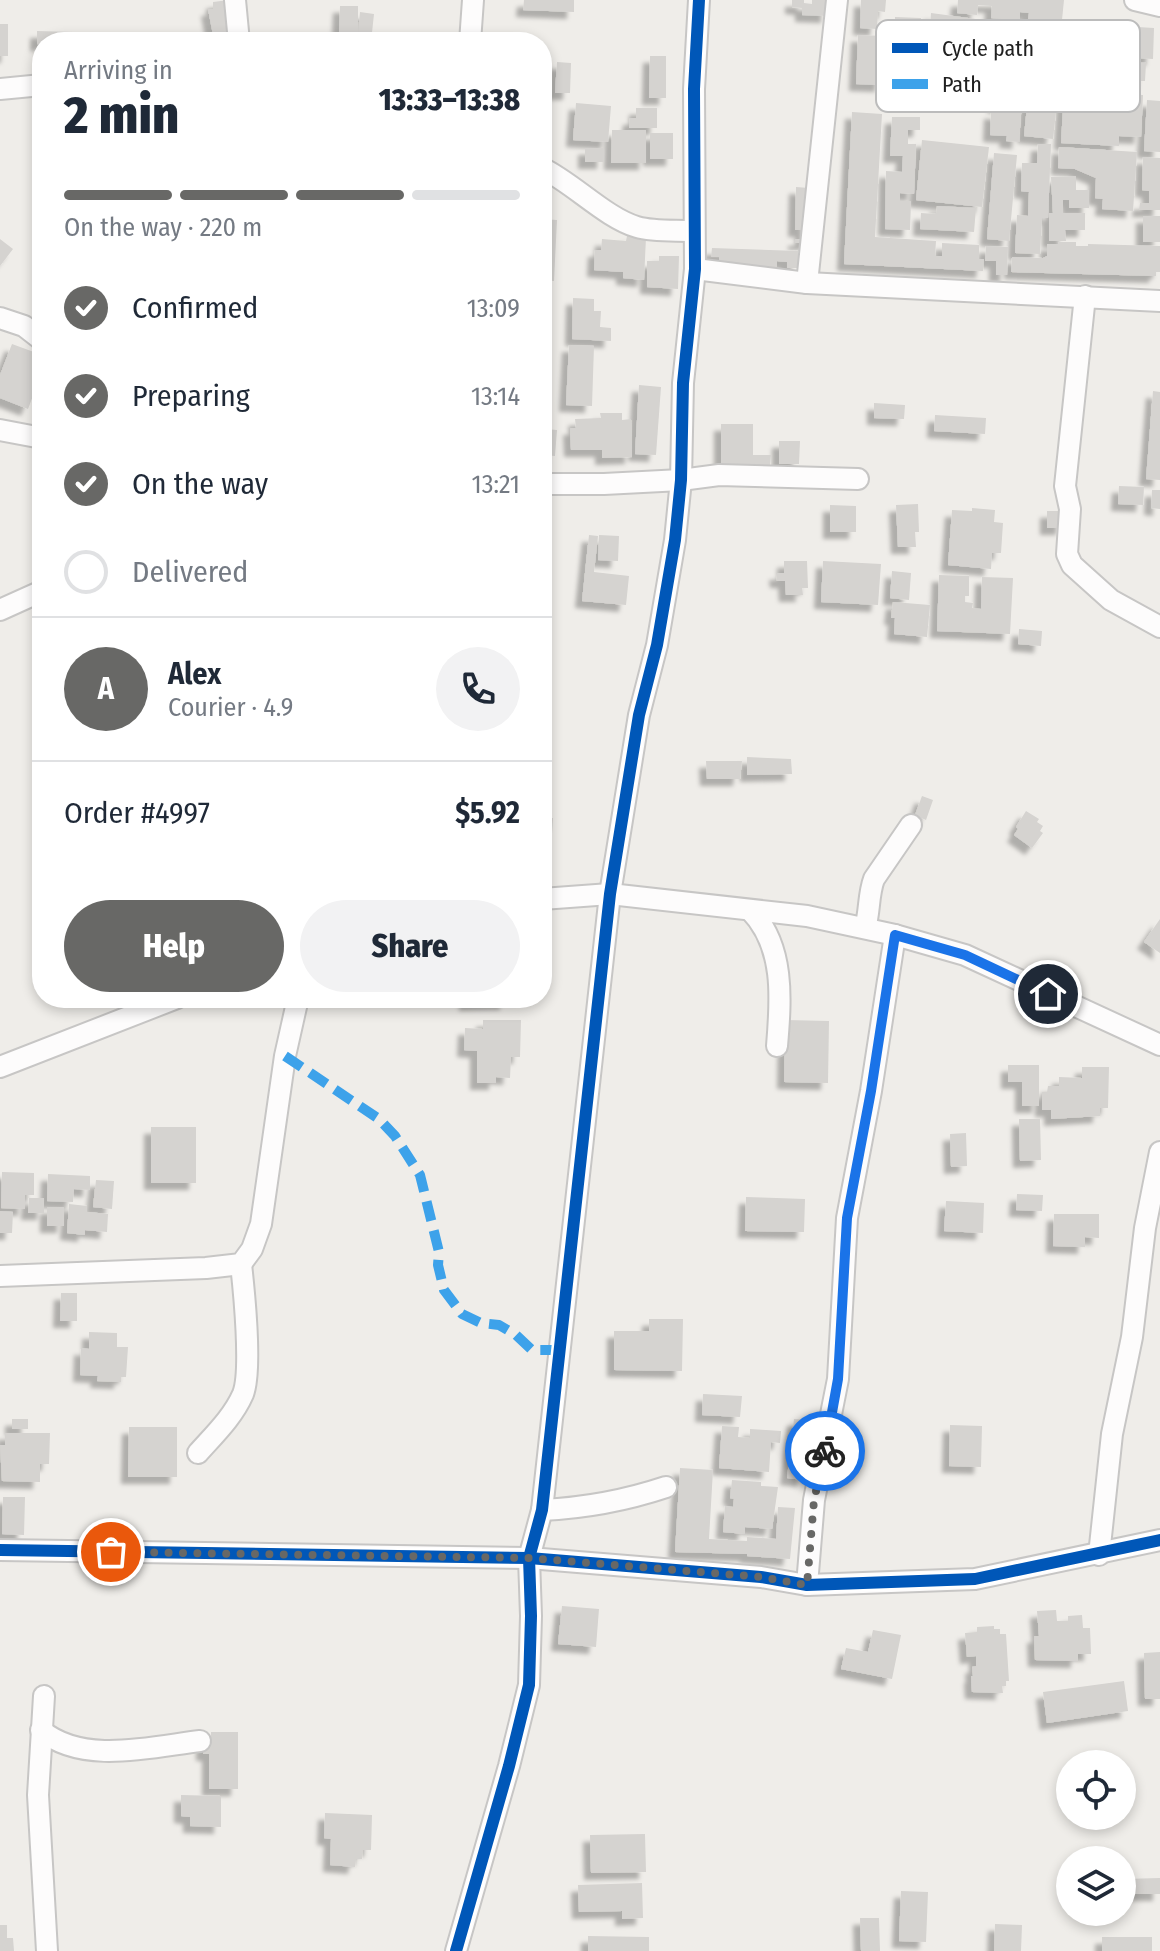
<!DOCTYPE html>
<html lang="en">
<head>
<meta charset="utf-8">
<style>
	:root { --surface:#fff; --page:#f2f2f3; --text:#1f2937; --muted:#747a83; --line:#e0e1e3; --accent:#686866 }
	body { margin:0; font-family:"Fira Sans Condensed",sans-serif; background:var(--page); color:var(--text); height:100vh; display:flex; flex-direction:column; font-size:30px; white-space:nowrap }
	* { box-sizing:border-box; margin:0 }
	p { font-size:26px; color:var(--muted) }
	.icon { flex:none; width:44px; height:44px; fill:none; stroke:currentColor; stroke-width:2; stroke-linecap:round; stroke-linejoin:round }
	.map { position:relative; flex:1; overflow:hidden }
	.panel { position:absolute; left:32px; top:32px; width:520px; height:976px; display:flex; flex-direction:column; background:var(--surface); border-radius:32px; box-shadow:0 4px 12px #0003 }
	.panel>* { flex:none }
	.tools { position:absolute; left:1056px; top:1750px; display:grid; gap:16px }
	.tools a { display:grid; place-items:center; width:80px; height:80px; border-radius:50%; background:var(--surface); box-shadow:0 4px 12px #0003; font-size:40px }
	.pin { position:absolute; display:grid; place-items:center; width:68px; height:68px; color:#fff; margin:-34px; border:4px solid #fff; border-radius:50%; box-shadow:0 2px 8px #0007 }
	.courier { position:absolute; display:grid; place-items:center; width:80px; height:80px; margin:-40px; border:6px solid #1a73e8; border-radius:50%; background:#fff; color:#222; box-shadow:0 2px 10px #0007 }
	.headline em { font-style:normal; font-weight:800 }
	.headline div { display:flex; flex-direction:column-reverse }
	.headline { display:flex; align-items:center; justify-content:space-between; height:136px; padding:0 32px }
	h1 { font-size:52px; font-weight:800; line-height:60px }
	.bar { display:grid; grid-template-columns:repeat(4,1fr); gap:12px 8px; align-content:center; height:96px; padding:0 32px }
	.bar i { height:10px; border-radius:6px; background:var(--line) }
	.bar .on { background:var(--accent) }
	.bar p { grid-column:span 4 }
	.line { display:flex; align-items:center; gap:20px; padding:0 32px; border-top:2px solid var(--line) }
	.line div { flex:1 }
	.round { display:grid; place-items:center; flex:none; width:84px; height:84px; border-radius:42px; background:var(--page) }
	ol { padding:0 32px; list-style:none }
	li { display:flex; align-items:center; gap:24px; height:88px }
	li p { margin-inline-start:auto }
	li .icon { padding:8px; border-radius:50%; background:var(--accent); color:#fff; stroke-width:4 }
	li:last-child { color:var(--muted) }
	li i { width:44px; height:44px; border:4px solid var(--line); border-radius:50% }
	.action { display:flex; gap:16px; margin-top:auto; padding:16px 32px }
	.action a { flex:1; height:92px; border-radius:48px; background:var(--accent); color:#fff; font-size:32px; font-weight:800; line-height:92px; text-align:center }
	.action a+a { background:var(--page); color:var(--text) }
	.map>svg:first-child { display:block }
</style>
</head>
<body>
<div class="map">
<svg width="1160" height="1951" viewBox="0 0 1160 1951">
	<defs>
		<filter id="shadow"><feDropShadow dx="-7" dy="7" stdDeviation="2" flood-color="#0004"/></filter>
	</defs>
	<rect width="100%" height="100%" fill="#efede9"/>
	<g fill="#d5d3d0" filter="url(#shadow)">
		<path d="M 229,0 L 234,42 L 207,42 L 206,36 L 213,35 L 208,9 L 213,9 L 213,2 Z"/>
		<path d="M 524,0 L 574,0 L 574,12 L 523,10 Z"/>
		<path d="M 792,0 L 804,0 L 804,3 L 812,4 L 812,0 L 828,0 L 828,16 L 802,15 L 802,8 L 792,7 Z"/>
		<path d="M 861,0 L 886,0 L 885,12 L 878,11 L 877,29 L 860,28 Z"/>
		<path d="M 958,0 L 1064,0 L 1061,30 L 1027,27 L 1029,13 L 1020,12 L 1020,21 L 991,18 L 992,6 L 978,5 L 977,15 L 957,13 Z"/>
		<path d="M 340,6 L 358,6 L 358,33 L 339,32 Z"/>
		<path d="M 360,12 L 374,14 L 371,42 L 357,42 Z"/>
		<path d="M 931,13 L 998,22 L 995,40 L 978,37 L 977,50 L 945,45 L 947,31 L 930,28 Z"/>
		<path d="M 895,17 L 921,18 L 919,81 L 894,80 Z"/>
		<path d="M 1072,23 L 1154,28 L 1153,59 L 1117,57 L 1118,42 L 1104,42 L 1104,51 L 1071,50 Z"/>
		<rect x="0" y="24" width="8" height="32"/>
		<path d="M 1002,30 L 1027,32 L 1019,142 L 1006,141 L 1007,136 L 990,135 L 991,112 L 1006,113 L 1006,107 L 994,106 L 996,83 L 1009,84 L 1010,68 L 999,67 Z"/>
		<path d="M 37,31 L 74,32 L 73,42 L 42,42 L 42,45 L 37,44 Z"/>
		<path d="M 858,35 L 885,36 L 882,85 L 856,84 Z"/>
		<path d="M 1034,36 L 1064,39 L 1053,139 L 1024,136 Z"/>
		<path d="M 650,56 L 666,56 L 666,98 L 649,98 Z"/>
		<path d="M 1078,58 L 1095,59 L 1094,73 L 1114,75 L 1115,61 L 1146,63 L 1145,81 L 1135,81 L 1134,90 L 1068,86 L 1069,71 L 1077,71 Z"/>
		<path d="M 557,62 L 571,63 L 570,93 L 555,93 Z"/>
		<path d="M 1064,91 L 1143,95 L 1141,137 L 1119,136 L 1119,146 L 1061,143 Z"/>
		<path d="M 1147,100 L 1160,101 L 1160,152 L 1144,151 Z"/>
		<path d="M 576,103 L 611,106 L 608,142 L 573,140 Z"/>
		<path d="M 636,108 L 657,108 L 657,128 L 629,128 L 630,118 L 636,118 Z"/>
		<path d="M 852,112 L 882,114 L 875,237 L 936,241 L 935,256 L 942,256 L 942,243 L 979,245 L 979,259 L 984,259 L 983,271 L 844,264 Z"/>
		<path d="M 892,117 L 920,117 L 920,130 L 908,130 L 908,144 L 916,144 L 914,194 L 900,193 L 900,201 L 911,201 L 910,230 L 885,229 L 886,171 L 902,172 L 903,156 L 890,156 Z"/>
		<path d="M 612,130 L 646,130 L 646,163 L 611,163 Z"/>
		<rect x="650" y="133" width="23" height="26"/>
		<path d="M 922,140 L 989,147 L 982,207 L 916,200 Z"/>
		<path d="M 1038,144 L 1051,144 L 1048,218 L 1042,218 L 1040,254 L 1015,253 L 1017,215 L 1028,216 L 1029,192 L 1021,191 L 1022,163 L 1037,163 Z"/>
		<path d="M 1059,147 L 1137,152 L 1133,211 L 1102,209 L 1103,199 L 1095,198 L 1096,178 L 1075,169 L 1058,168 Z"/>
		<rect x="585" y="148" width="19" height="14"/>
		<path d="M 994,153 L 1017,155 L 1009,241 L 987,239 Z"/>
		<path d="M 1143,157 L 1160,158 L 1160,210 L 1139,210 L 1140,203 L 1149,203 L 1149,191 L 1142,190 Z"/>
		<path d="M 1076,176 L 1076,190 L 1089,190 L 1089,208 L 1069,208 L 1069,200 L 1063,200 L 1063,213 L 1085,213 L 1085,230 L 1065,230 L 1066,241 L 1049,241 L 1049,213 L 1053,213 L 1051,177 Z"/>
		<path d="M 796,187 L 809,188 L 808,243 L 795,243 L 795,239 L 802,239 L 802,230 L 795,230 Z"/>
		<path d="M 937,206 L 976,208 L 974,232 L 920,229 L 921,213 L 936,214 Z"/>
		<rect x="1143" y="216" width="17" height="26"/>
		<path d="M 542,219 L 557,220 L 554,281 L 542,280 Z"/>
		<path d="M 627,236 L 646,237 L 644,280 L 623,278 L 623,272 L 594,270 L 595,250 L 601,250 L 602,239 L 626,241 Z"/>
		<path d="M 0,239 L 13,249 L 0,266 Z"/>
		<path d="M 1058,242 L 1076,242 L 1076,246 L 1088,246 L 1088,244 L 1160,246 L 1160,272 L 1156,272 L 1156,276 L 1011,272 L 1012,257 L 1043,258 L 1047,256 L 1047,244 L 1058,244 Z"/>
		<path d="M 986,246 L 1008,247 L 1007,275 L 996,275 L 996,261 L 985,261 Z"/>
		<path d="M 712,248 L 798,251 L 798,268 L 787,268 L 787,262 L 777,261 L 777,267 L 719,266 L 719,257 L 711,257 Z"/>
		<path d="M 659,256 L 679,256 L 678,289 L 647,287 L 647,261 L 659,261 Z"/>
		<path d="M 573,298 L 594,299 L 594,311 L 601,311 L 600,327 L 611,328 L 611,341 L 572,339 Z"/>
		<path d="M 12,344 L 42,355 L 42,372 L 28,409 L 0,398 L 0,375 Z"/>
		<path d="M 569,345 L 594,346 L 592,406 L 566,405 Z"/>
		<path d="M 639,385 L 661,387 L 656,455 L 635,454 Z"/>
		<path d="M 1153,391 L 1160,392 L 1160,480 L 1146,479 Z"/>
		<path d="M 874,403 L 905,405 L 904,419 L 874,418 Z"/>
		<path d="M 600,413 L 622,413 L 622,420 L 631,419 L 632,457 L 602,458 L 602,450 L 571,450 L 570,428 L 576,428 L 575,419 L 601,418 Z"/>
		<path d="M 935,415 L 986,418 L 985,434 L 934,431 Z"/>
		<path d="M 721,424 L 753,424 L 753,455 L 771,455 L 770,465 L 721,465 Z"/>
		<path d="M 545,429 L 557,430 L 555,456 L 544,455 Z"/>
		<path d="M 779,441 L 800,441 L 799,464 L 779,464 Z"/>
		<path d="M 1119,486 L 1144,487 L 1143,505 L 1118,504 Z"/>
		<path d="M 1152,490 L 1160,490 L 1160,509 L 1151,508 Z"/>
		<path d="M 918,504 L 919,532 L 915,532 L 916,547 L 898,547 L 896,505 Z"/>
		<path d="M 830,505 L 856,506 L 856,532 L 830,532 Z"/>
		<path d="M 972,508 L 995,510 L 994,522 L 1003,523 L 1001,553 L 992,553 L 991,569 L 948,565 L 952,510 L 972,511 Z"/>
		<path d="M 1047,511 L 1064,511 L 1063,528 L 1047,528 Z"/>
		<path d="M 589,535 L 598,536 L 594,572 L 629,576 L 626,605 L 582,601 Z"/>
		<path d="M 599,535 L 619,536 L 618,561 L 598,560 Z"/>
		<path d="M 784,561 L 807,561 L 808,588 L 802,588 L 803,595 L 786,595 L 785,581 L 777,581 L 776,573 L 784,573 Z"/>
		<path d="M 823,561 L 881,564 L 878,605 L 821,602 Z"/>
		<path d="M 892,571 L 911,573 L 909,600 L 890,598 Z"/>
		<path d="M 939,575 L 969,576 L 969,596 L 965,596 L 965,602 L 973,603 L 972,608 L 981,609 L 982,577 L 1013,578 L 1010,634 L 937,631 Z"/>
		<path d="M 893,602 L 930,605 L 927,637 L 894,634 L 895,618 L 891,618 Z"/>
		<path d="M 1019,629 L 1042,631 L 1041,646 L 1018,644 Z"/>
		<path d="M 747,757 L 791,759 L 792,774 L 747,775 Z"/>
		<path d="M 706,761 L 742,761 L 740,779 L 707,779 Z"/>
		<path d="M 922,796 L 933,800 L 926,820 L 915,815 Z"/>
		<path d="M 1026,811 L 1039,819 L 1037,822 L 1043,826 L 1040,831 L 1043,833 L 1032,848 L 1014,835 L 1018,829 L 1016,827 Z"/>
		<path d="M 542,817 L 553,818 L 551,850 L 542,849 Z"/>
		<path d="M 1160,919 L 1160,953 L 1144,942 Z"/>
		<path d="M 466,998 L 507,998 L 507,1003 L 466,1004 Z"/>
		<path d="M 483,1020 L 521,1020 L 520,1057 L 511,1057 L 510,1078 L 496,1077 L 496,1083 L 477,1083 L 477,1051 L 464,1050 L 465,1028 L 483,1029 Z"/>
		<path d="M 785,1020 L 829,1021 L 828,1083 L 784,1082 Z"/>
		<path d="M 1008,1065 L 1039,1065 L 1039,1106 L 1022,1106 L 1022,1082 L 1008,1082 Z"/>
		<path d="M 1082,1067 L 1109,1067 L 1108,1108 L 1100,1108 L 1100,1116 L 1051,1119 L 1051,1110 L 1042,1110 L 1042,1092 L 1047,1092 L 1048,1086 L 1059,1086 L 1059,1077 L 1082,1078 Z"/>
		<path d="M 1019,1119 L 1040,1119 L 1041,1160 L 1020,1161 Z"/>
		<rect x="151" y="1127" width="45" height="56"/>
		<path d="M 966,1133 L 967,1166 L 951,1167 L 950,1134 Z"/>
		<path d="M 2,1172 L 34,1173 L 34,1195 L 25,1195 L 25,1209 L 1,1208 Z"/>
		<path d="M 48,1174 L 90,1176 L 90,1190 L 74,1189 L 73,1202 L 47,1201 Z"/>
		<path d="M 96,1180 L 114,1181 L 112,1209 L 93,1207 Z"/>
		<path d="M 1017,1194 L 1043,1195 L 1042,1211 L 1016,1210 Z"/>
		<path d="M 746,1197 L 805,1199 L 804,1232 L 745,1231 Z"/>
		<path d="M 29,1198 L 44,1198 L 44,1213 L 28,1213 Z"/>
		<path d="M 946,1201 L 984,1203 L 983,1233 L 944,1231 Z"/>
		<path d="M 69,1204 L 87,1206 L 87,1212 L 108,1214 L 107,1232 L 85,1230 L 85,1235 L 67,1233 Z"/>
		<rect x="47" y="1207" width="17" height="19"/>
		<path d="M 0,1211 L 13,1212 L 12,1233 L 0,1233 Z"/>
		<path d="M 1054,1214 L 1099,1214 L 1099,1238 L 1085,1237 L 1085,1247 L 1053,1246 Z"/>
		<path d="M 61,1293 L 77,1293 L 77,1321 L 60,1321 Z"/>
		<path d="M 649,1319 L 683,1319 L 682,1371 L 614,1370 L 614,1331 L 649,1331 Z"/>
		<path d="M 89,1332 L 117,1333 L 117,1347 L 128,1347 L 126,1377 L 121,1377 L 121,1382 L 97,1381 L 98,1376 L 80,1375 L 81,1348 L 89,1349 Z"/>
		<path d="M 703,1394 L 742,1396 L 740,1417 L 702,1415 Z"/>
		<rect x="12" y="1419" width="16" height="10"/>
		<path d="M 794,1419 L 810,1420 L 804,1480 L 787,1478 Z"/>
		<path d="M 950,1425 L 982,1426 L 981,1467 L 949,1466 Z"/>
		<path d="M 722,1426 L 739,1427 L 738,1437 L 750,1438 L 750,1429 L 781,1431 L 780,1443 L 771,1442 L 769,1472 L 719,1468 Z"/>
		<path d="M 129,1427 L 177,1427 L 177,1477 L 128,1477 Z"/>
		<path d="M 5,1433 L 50,1433 L 49,1464 L 40,1464 L 40,1482 L 2,1481 L 0,1445 L 5,1445 Z"/>
		<path d="M 680,1468 L 713,1470 L 709,1539 L 747,1541 L 747,1537 L 776,1539 L 778,1507 L 795,1508 L 790,1559 L 747,1556 L 747,1554 L 675,1552 Z"/>
		<path d="M 732,1480 L 761,1482 L 761,1486 L 778,1487 L 772,1529 L 745,1527 L 745,1534 L 723,1532 L 725,1506 L 733,1507 L 734,1499 L 730,1498 Z"/>
		<path d="M 3,1497 L 25,1497 L 24,1535 L 2,1534 Z"/>
		<path d="M 562,1606 L 599,1609 L 596,1647 L 558,1644 Z"/>
		<path d="M 1056,1610 L 1057,1621 L 1068,1621 L 1068,1616 L 1082,1615 L 1083,1628 L 1090,1628 L 1091,1654 L 1078,1654 L 1078,1661 L 1035,1660 L 1034,1636 L 1039,1636 L 1037,1611 Z"/>
		<path d="M 994,1626 L 994,1629 L 1000,1629 L 1000,1634 L 1006,1634 L 1009,1681 L 1006,1681 L 1006,1686 L 1002,1686 L 1003,1693 L 972,1692 L 971,1676 L 973,1676 L 972,1667 L 976,1666 L 976,1656 L 967,1657 L 965,1633 L 977,1632 L 977,1627 Z"/>
		<path d="M 873,1630 L 901,1635 L 892,1679 L 841,1669 L 846,1648 L 868,1652 Z"/>
		<path d="M 1160,1652 L 1160,1699 L 1145,1699 L 1144,1653 Z"/>
		<path d="M 1124,1681 L 1128,1711 L 1047,1723 L 1043,1692 Z"/>
		<path d="M 211,1732 L 238,1732 L 238,1789 L 209,1789 L 209,1754 L 203,1754 L 203,1738 L 211,1738 Z"/>
		<path d="M 181,1795 L 221,1796 L 221,1827 L 190,1826 L 190,1817 L 181,1816 Z"/>
		<path d="M 325,1813 L 372,1815 L 371,1850 L 363,1850 L 362,1859 L 356,1859 L 355,1867 L 330,1865 L 331,1839 L 324,1838 Z"/>
		<path d="M 645,1834 L 646,1872 L 591,1873 L 590,1835 Z"/>
		<path d="M 1160,1878 L 1160,1894 L 1123,1894 L 1123,1879 Z"/>
		<path d="M 642,1883 L 643,1918 L 622,1919 L 622,1911 L 579,1912 L 578,1885 Z"/>
		<path d="M 901,1891 L 928,1892 L 926,1942 L 899,1941 Z"/>
		<path d="M 860,1918 L 879,1918 L 880,1951 L 861,1951 Z"/>
		<path d="M 995,1924 L 1022,1925 L 1021,1951 L 994,1951 Z"/>
		<path d="M 0,1925 L 7,1925 L 7,1938 L 13,1938 L 14,1951 L 0,1951 Z"/>
		<path d="M 588,1936 L 649,1937 L 649,1951 L 588,1951 Z"/>
		<rect x="1102" y="1937" width="50" height="14"/>
	</g>
	<g fill="none" stroke-linecap="round" stroke-linejoin="round">
		<defs>
			<g id="minor">
				<path d="M 235,0 L 239,42"/>
				<path d="M 1135,0 L 1160,6"/>
				<path d="M 470,42 L 473,0"/>
				<path d="M 0,89 L 42,85"/>
				<path d="M 542,168 C 573,183 606,218 637,227 C 654,232 675,230 693,231"/>
				<path d="M 695,269 L 807,283 L 1160,301"/>
				<path d="M 807,283 L 837,0"/>
				<path d="M 1085,296 L 1065,486 L 1070,509 L 1067,554 L 1072,565 L 1111,600 L 1160,627"/>
				<path d="M 0,318 L 24,326 L 42,340"/>
				<path d="M 0,430 L 42,438"/>
				<path d="M 542,484 L 604,484 L 681,480 L 719,475 L 858,479"/>
				<path d="M 0,610 L 42,591"/>
				<path d="M 542,899 L 610,894 L 807,916 L 895,935 L 965,955 L 1160,1045"/>
				<path d="M 750,910 C 785,946 781,999 777,1046"/>
				<path d="M 865,928 C 870,912 868,895 874,879 L 911,825"/>
				<path d="M 0,1067 L 177,998"/>
				<path d="M 0,1276 L 206,1268 L 241,1264 L 252,1249 L 261,1224 L 285,1056 L 298,998"/>
				<path d="M 198,1453 C 214,1435 233,1417 243,1394 C 252,1371 244,1291 241,1264"/>
				<path d="M 542,1510 C 585,1508 624,1501 666,1487"/>
				<path d="M 0,1550 L 529,1558 L 761,1577 L 807,1585 L 975,1579 L 1160,1540"/>
				<path d="M 1099,1555 L 1112,1434 L 1132,1337 L 1145,1228 L 1160,1152"/>
				<path d="M 807,1585 L 814,1500 L 838,1379 L 847,1218 L 871,1091 L 895,935"/>
				<path d="M 44,1696 L 38,1795 L 47,1951"/>
				<path d="M 41,1730 C 82,1765 151,1747 200,1741"/>
				<path d="M 456,1951 L 509,1766 L 529,1685 L 531,1616 L 529,1558 L 542,1510 L 610,894 L 639,715 L 657,645 L 675,540 L 681,480 L 683,383 L 695,269 L 694,89 L 699,0"/>
			</g>
		</defs>
		<use href="#minor" stroke="#c7c6c5" stroke-width="24"/>
		<use href="#minor" stroke="#fdfcfc" stroke-width="20"/>
		<path stroke="#3da2ea" stroke-width="10" stroke-dasharray="20 10" stroke-linecap="butt" d="M 285,1056 L 379,1119 L 395,1136 L 420,1175 L 439,1252 L 438,1265 L 444,1290 L 462,1314 L 481,1323 L 499,1325 L 516,1335 L 532,1350 L 561,1350"/>
		<defs>
			<g id="cycleway">
				<path d="M 0,1550 L 529,1558 L 761,1577 L 807,1585 L 975,1579 L 1160,1540"/>
				<path d="M 456,1951 L 509,1766 L 529,1685 L 531,1616 L 529,1558 L 542,1510 L 610,894 L 639,715 L 657,645 L 675,540 L 681,480 L 683,383 L 695,269 L 694,89 L 699,0"/>
			</g>
		</defs>
		<use href="#cycleway" stroke="#fff" stroke-width="17"/>
		<use href="#cycleway" stroke="#0057b8" stroke-width="12"/>
	</g>
	<g fill="none" stroke-linecap="round" stroke-linejoin="round">
		<path stroke="#686866" stroke-width="8" stroke-dasharray="0 14.4" d="M 111,1552 L 529,1558 L 761,1577 L 807,1585 L 814,1500 L 825,1451"/>
		<path stroke="#1a73e8" stroke-width="10" d="M 825,1451 L 838,1379 L 847,1218 L 871,1091 L 895,935 L 965,955 L 1048,994"/>
	</g>
	<rect x="876" y="20" width="264" height="92" rx="12" fill="#fff" stroke="#bcbcbc" stroke-width="2"/>
	<rect x="892" y="43" width="36" height="10" fill="#0057b8"/>
	<rect x="892" y="79" width="36" height="10" fill="#3da2ea"/>
	<g font-size="22" fill="#202020">
		<text x="942" y="56">Cycle path</text>
		<text x="942" y="92">Path</text>
	</g>
</svg>
<div class="tools">
<a><svg class="icon" aria-label="locate" viewBox="0 0 24 24"><circle cx="12" cy="12" r="6"/><path d="M12 2v4M12 18v4M2 12h4M18 12h4"/></svg></a>
<a><svg class="icon" aria-label="layers" viewBox="0 0 24 24"><path d="M12 4l9 5-9 5-9-5zM3 14l9 5 9-5"/></svg></a>
</div>
<div class="pin" style="left:111px;top:1552px;background:#ea580c"><svg class="icon" aria-label="bag" viewBox="0 0 24 24"><path d="M5 8h14l-1 12H6zM9 8a3 3 0 0 1 6 0"/></svg></div>
<div class="pin" style="left:1048px;top:994px;background:#1f2937"><svg class="icon" aria-label="home" viewBox="0 0 24 24"><path d="M3 11l9-7 9 7M6 9v11h12V9"/></svg></div>
<div class="courier" style="left:825px;top:1451px"><svg class="icon" aria-label="bike" viewBox="0 0 24 24"><circle cx="6" cy="16" r="4"/><circle cx="18" cy="16" r="4"/><path d="M6 16l4-8h5l3 8M10 8l3 8H6M13 5h3"/></svg></div>
<section class="panel">
<div class="headline"><div><h1>2 min</h1><p>Arriving in</p></div><em>13:33–13:38</em></div>
<div class="bar"><i class="on"></i><i class="on"></i><i class="on"></i><i></i><p>On the way · 220 m</p></div>
<ol>
<li><svg class="icon" aria-label="check" viewBox="0 0 24 24"><path d="M5 12l5 5 9-10"/></svg>Confirmed<p>13:09</p></li>
<li><svg class="icon" aria-label="check" viewBox="0 0 24 24"><path d="M5 12l5 5 9-10"/></svg>Preparing<p>13:14</p></li>
<li><svg class="icon" aria-label="check" viewBox="0 0 24 24"><path d="M5 12l5 5 9-10"/></svg>On the way<p>13:21</p></li>
<li><i></i>Delivered</li>
</ol>
<div class="line" style="height:144px"><b class="round" style="background:var(--accent);color:#fff">A</b><div><b>Alex</b><p>Courier · 4.9</p></div><a class="round"><svg class="icon" aria-label="phone" viewBox="0 0 24 24"><path d="M5 4h4l2 5-3 2q2 4 5 5l2-3 5 2v4C11 20 4 13 5 4z"/></svg></a></div>
<div class="line" style="height:104px"><div>Order #4997</div><b>$5.92</b></div>
<div class="action"><a>Help</a><a>Share</a></div>
</section>
</div>
</body>
</html>
